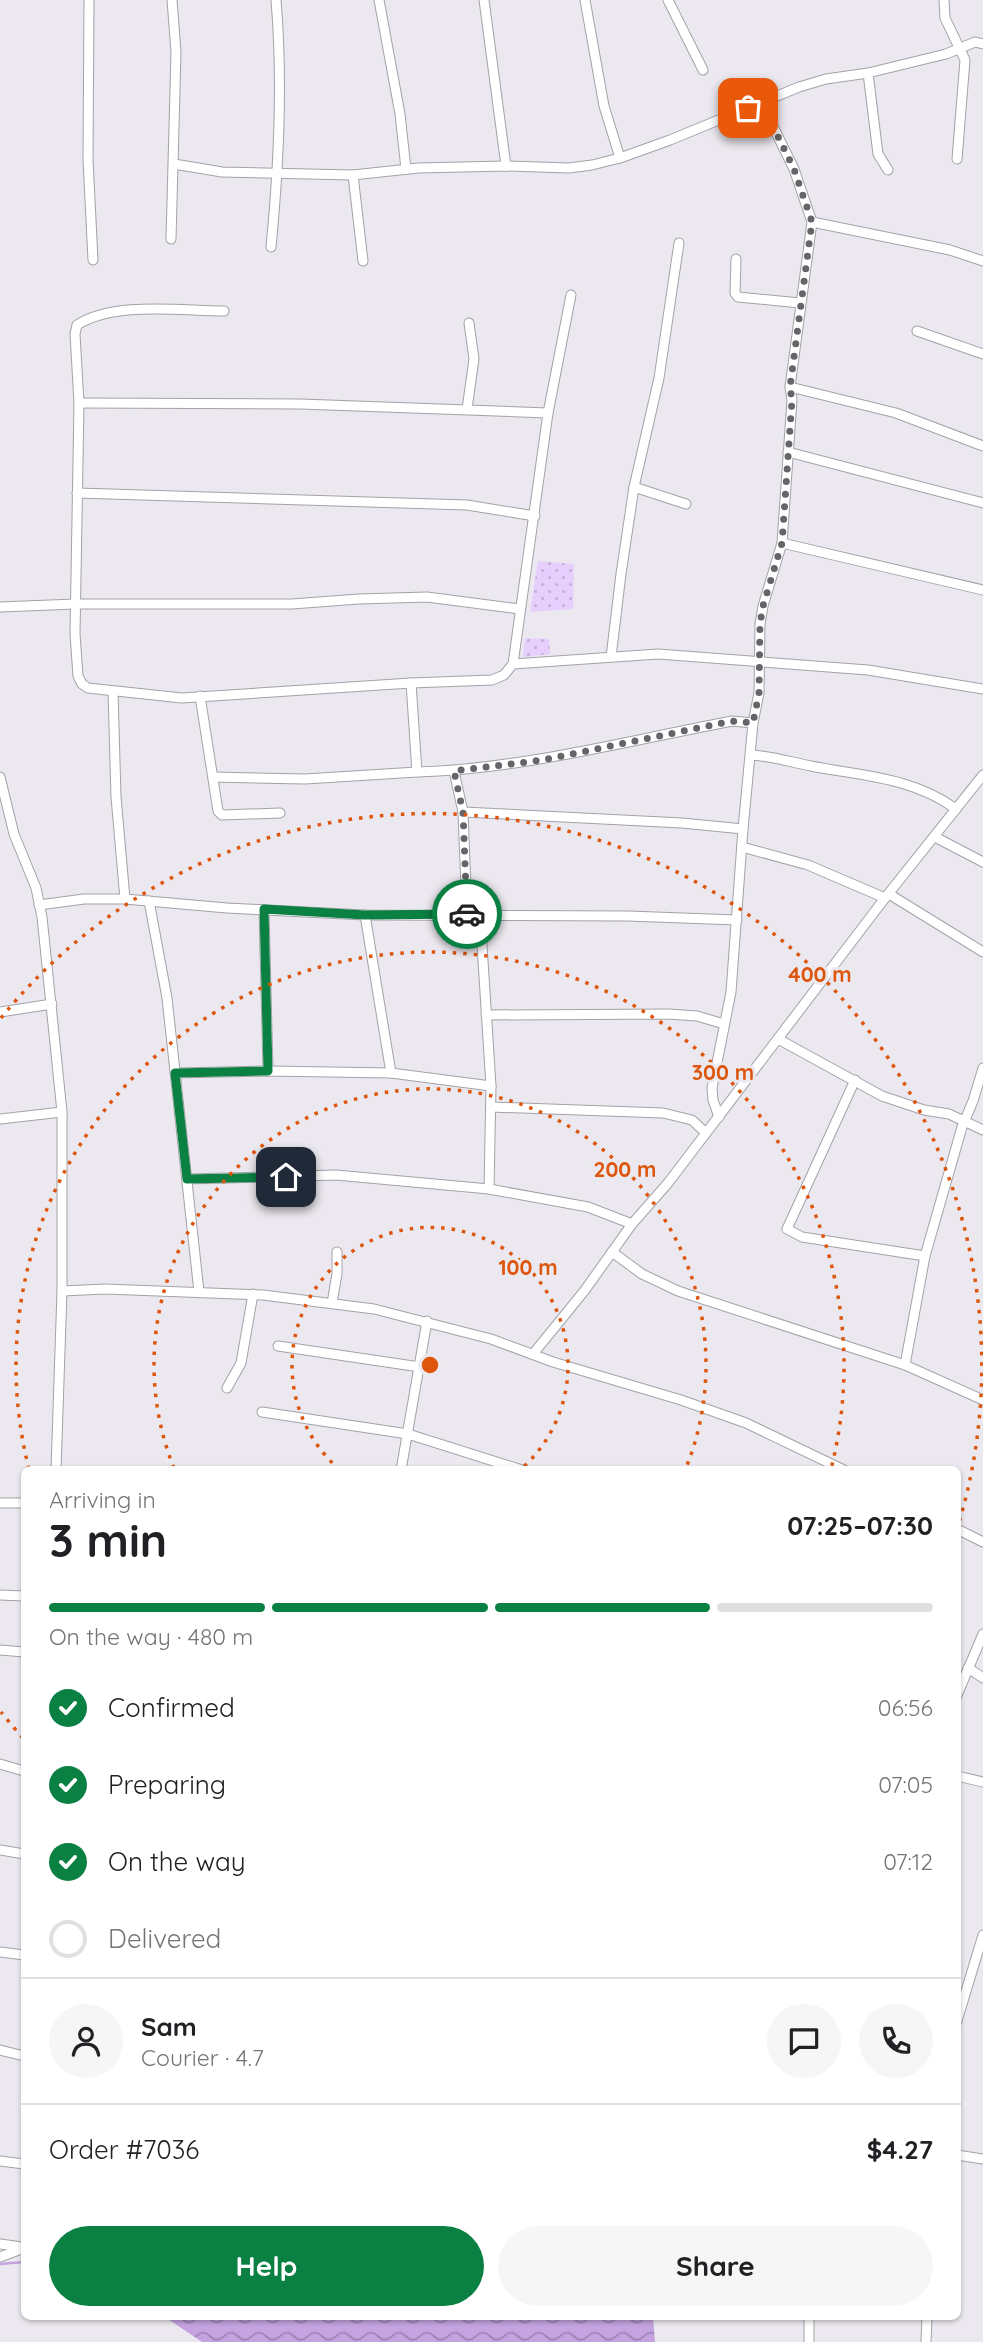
<!DOCTYPE html>
<html lang="en">
<head>
<meta charset="utf-8">
<style>
	:root { --surface:#fff; --page:#f6f6f6; --text:#202124; --muted:#757577; --line:#e0e0e0; --accent:#0b8043 }
	body { margin:0; font-family:Quicksand,sans-serif; background:var(--page); color:var(--text); height:100vh; display:flex; flex-direction:column; font-size:26px; white-space:nowrap }
	* { box-sizing:border-box; margin:0 }
	p { font-size:23px; color:var(--muted) }
	.icon { flex:none; width:38px; height:38px; fill:none; stroke:currentColor; stroke-width:2; stroke-linecap:round; stroke-linejoin:round }
	.map { position:relative; flex:1; overflow:hidden }
	.drawer { position:absolute; left:21px; top:1466px; width:940px; height:854px; display:flex; flex-direction:column; background:var(--surface); border-radius:10px; box-shadow:0 2px 5px #0004 }
	.drawer>* { flex:none }
	.pin { position:absolute; display:grid; place-items:center; width:60px; height:60px; color:#fff; margin:-30px; border-radius:14px; box-shadow:0 4px 10px #0006 }
	.courier { position:absolute; display:grid; place-items:center; width:70px; height:70px; margin:-35px; border:5px solid #0b8043; border-radius:50%; background:#fff; color:#222; box-shadow:0 2px 9px #0007 }
	.headline em { font-style:normal; font-weight:700 }
	.headline div { display:flex; flex-direction:column-reverse }
	.headline { display:flex; align-items:center; justify-content:space-between; height:119px; padding:0 28px }
	h1 { font-size:46px; font-weight:700; line-height:52px }
	.bar { display:grid; grid-template-columns:repeat(4,1fr); gap:10px 7px; align-content:center; height:84px; padding:0 28px }
	.bar i { height:9px; border-radius:5px; background:var(--line) }
	.bar .current { background:var(--accent) }
	.bar p { grid-column:span 4 }
	.line { display:flex; align-items:center; gap:18px; padding:0 28px; border-top:2px solid var(--line) }
	.line div { flex:1 }
	.round { display:grid; place-items:center; flex:none; width:74px; height:74px; border-radius:37px; background:var(--page) }
	ol { padding:0 28px; list-style:none }
	li { display:flex; align-items:center; gap:21px; height:77px }
	li p { margin-inline-start:auto }
	li .icon { padding:7px; border-radius:50%; background:var(--accent); color:#fff; stroke-width:4 }
	li:last-child { color:var(--muted) }
	li i { width:38px; height:38px; border:4px solid var(--line); border-radius:50% }
	.button { display:flex; gap:14px; margin-top:auto; padding:14px 28px }
	.button a { flex:1; height:80px; border-radius:42px; background:var(--accent); color:#fff; font-size:28px; font-weight:700; line-height:80px; text-align:center }
	.button a+a { background:var(--page); color:var(--text) }
	.map>svg:first-child { display:block }
</style>
</head>
<body>
<div class="map">
<svg width="983" height="2342" viewBox="0 0 983 2342">
	<defs>
		<pattern id="grass-dots" width="8" height="8" patternUnits="userSpaceOnUse" patternTransform="scale(1.75)"><rect width="8" height="8" fill="#e7cffd"/><path d="M2 2h.1M6 6h.1" fill="none" stroke="#c6b1d9" stroke-width="1.8" stroke-linecap="round"/></pattern>
		<pattern id="water-waves" width="16" height="10" patternUnits="userSpaceOnUse" patternTransform="scale(1.75)"><rect width="16" height="10" fill="#c4a3e0"/><path d="M0 5q4-4 8 0t8 0" fill="none" stroke="#9f84b5"/></pattern>
	</defs>
	<rect width="100%" height="100%" fill="#ebe8ef"/>
	<g fill="url(#grass-dots)">
		<path d="M 538,561 L 574,564 L 573,609 L 530,612 Z"/>
		<path d="M 525,638 L 549,639 L 550,654 L 525,657 L 523,656 Z"/>
	</g>
	<path fill="url(#water-waves)" d="M 165,2317 L 653,2317 L 655,2342 L 202,2342 Z"/>
	<g fill="none" stroke-linecap="round" stroke-linejoin="round">
		<path stroke="#c4a3e0" stroke-width="2.5" d="M 0,2264 L 24,2262"/>
		<defs>
			<g id="street">
				<path d="M 89,0 L 88,160 L 93,260"/>
				<path d="M 379,0 L 400,114 L 406,169"/>
				<path d="M 484,0 L 506,166"/>
				<path d="M 585,0 L 604,106 L 620,158"/>
				<path d="M 668,0 L 703,70"/>
				<path d="M 944,0 L 945,18 L 965,60 L 957,159"/>
				<path d="M 868,73 L 878,154 L 888,170"/>
				<path d="M 174,164 L 222,172 L 353,175 L 418,168 L 506,166 L 569,168 L 592,165 L 620,158 L 670,140 L 799,87 L 826,79 L 868,73 L 946,54 L 975,42 L 983,44"/>
				<path d="M 353,175 L 363,261"/>
				<path d="M 812,222 L 950,250 L 983,261"/>
				<path d="M 171,239 L 176,52 L 172,0"/>
				<path d="M 271,247 C 279,165 283,82 276,0"/>
				<path d="M 736,259 L 735,293 L 738,297 L 800,303"/>
				<path d="M 224,311 C 181,311 114,301 77,325 L 75,334 L 79,403 L 75,634 L 78,676 L 82,684 L 88,688 L 182,698 L 411,683 L 492,680 L 504,675 L 513,664 L 658,654 L 868,670 L 983,689"/>
				<path d="M 917,331 L 983,354"/>
				<path d="M 790,387 L 896,413 L 983,446"/>
				<path d="M 79,403 L 300,404 L 548,413"/>
				<path d="M 467,409 L 474,359 L 469,323"/>
				<path d="M 788,452 L 983,503"/>
				<path d="M 634,487 L 686,504"/>
				<path d="M 77,493 L 467,505 L 535,516"/>
				<path d="M 782,543 L 983,590"/>
				<path d="M 0,607 L 75,604 L 292,604 L 359,599 L 427,597 L 520,609"/>
				<path d="M 611,657 L 621,574 L 634,487 L 659,378 L 679,243"/>
				<path d="M 513,664 L 548,413 L 571,295"/>
				<path d="M 411,683 L 417,772 C 517,769 614,744 712,725 L 732,721 L 753,723"/>
				<path d="M 113,691 L 116,797 L 125,899"/>
				<path d="M 200,696 L 218,811 L 222,815 L 280,813"/>
				<path d="M 751,755 C 772,756 790,762 811,766 C 862,776 912,777 956,809"/>
				<path d="M 454,771 L 463,812 L 467,914"/>
				<path d="M 0,777 L 14,834 L 36,888 L 42,917 L 62,1112 L 62,1291 L 56,1470"/>
				<path d="M 213,777 L 305,779 L 417,772"/>
				<path d="M 463,812 L 682,823 L 743,829"/>
				<path d="M 935,837 L 983,862"/>
				<path d="M 742,847 L 808,865 L 885,898"/>
				<path d="M 889,894 L 983,952"/>
				<path d="M 149,901 L 167,998 L 199,1292"/>
				<path d="M 39,905 L 84,899 L 125,899 L 227,908 L 365,915 L 628,916 L 737,920"/>
				<path d="M 264,910 L 268,1071"/>
				<path d="M 480,914 L 491,1086 L 489,1189"/>
				<path d="M 365,915 L 391,1073"/>
				<path d="M 0,1012 L 52,1004"/>
				<path d="M 486,1015 L 668,1014 L 697,1016 L 724,1024"/>
				<path d="M 778,1039 L 882,1096 L 924,1110 L 949,1114 L 983,1130"/>
				<path d="M 175,1073 L 268,1071 L 391,1073 L 491,1086"/>
				<path d="M 855,1080 L 787,1229 L 802,1237 L 925,1256"/>
				<path d="M 491,1107 L 663,1113 L 692,1120 L 706,1133"/>
				<path d="M 719,1117 L 713,1100 L 712,1088 L 731,992 L 743,829 L 753,723 L 759,693 L 760,624 L 763,606 L 782,543 L 792,400 L 790,387 L 812,222 L 794,169 L 761,102"/>
				<path d="M 0,1119 L 62,1112"/>
				<path d="M 187,1179 L 336,1175 L 489,1189 L 588,1207 L 632,1224"/>
				<path d="M 612,1252 L 642,1274 L 678,1291 L 905,1365 L 983,1400"/>
				<path d="M 62,1291 L 105,1289 L 263,1295 L 374,1309 L 491,1339 L 553,1362 L 681,1400 L 746,1423 L 844,1470"/>
				<path d="M 332,1303 L 337,1274 L 337,1252"/>
				<path d="M 278,1346 L 420,1367"/>
				<path d="M 533,1354 L 585,1290 L 632,1224 L 668,1183 L 885,898 L 983,775"/>
				<path d="M 905,1365 L 925,1256 L 962,1127 L 973,1101 L 983,1068"/>
				<path d="M 227,1388 L 241,1363 L 253,1294"/>
				<path d="M 262,1412 L 408,1434 L 522,1470"/>
				<path d="M 401,1470 L 427,1321"/>
				<path d="M 0,1503 L 24,1503"/>
				<path d="M 957,1529 L 983,1542"/>
				<path d="M 0,1595 L 24,1596"/>
				<path d="M 0,1650 L 24,1652"/>
				<path d="M 968,1668 L 983,1678"/>
				<path d="M 957,1695 L 983,1634"/>
				<path d="M 0,1764 L 24,1771"/>
				<path d="M 957,1776 L 983,1782"/>
				<path d="M 0,1850 L 24,1854"/>
				<path d="M 0,1952 L 24,1955"/>
				<path d="M 957,2021 L 983,1935"/>
				<path d="M 0,2050 L 24,2056"/>
				<path d="M 957,2155 L 983,2159"/>
				<path d="M 0,2161 L 24,2164"/>
				<path d="M 0,2244 L 22,2247"/>
				<path d="M 0,2257 L 24,2248"/>
				<path d="M 809,2342 L 809,2317"/>
				<path d="M 926,2342 L 927,2317"/>
			</g>
		</defs>
		<use href="#street" stroke="#a5a1a8" stroke-width="11"/>
		<use href="#street" stroke="#fff" stroke-width="9"/>
	</g>
	<g fill="none" stroke-linecap="round" stroke-linejoin="round">
		<path stroke="#666468" stroke-width="7" stroke-dasharray="0 12.6" d="M 467,914 L 463,812 L 454,771 L 543,760 L 732,721 L 753,723 L 759,693 L 760,624 L 763,606 L 782,543 L 792,400 L 790,387 L 812,222 L 794,169 L 761,102 L 748,108"/>
		<path stroke="#0b8043" stroke-width="9" d="M 286,1177 L 187,1179 L 175,1073 L 268,1071 L 264,909 L 365,915 L 467,914"/>
	</g>
	<g fill="none" stroke="#de560d" stroke-width="3.5" stroke-dasharray="3.5 7">
		<path d="M340 1470A138 138 0 1 1 520 1470"/>
		<path d="M174 1468A276 276 0 1 1 686 1468"/>
		<path d="M29 1469A414 414 0 1 1 831 1469"/>
		<path d="M23 1738A552 552 0 0 1 1 1712M1 1018A552 552 0 0 1 958 1526"/>
	</g>
	<circle cx="430" cy="1365" r="10" fill="#de560d" stroke="#ebe8ef" stroke-width="3.5"/>
	<g font-size="21" text-anchor="middle" font-weight="bold" fill="#de560d" stroke="#ebe8ef" stroke-width="6" stroke-linejoin="round" paint-order="stroke">
		<text x="820" y="982">400 m</text>
		<text x="723" y="1080">300 m</text>
		<text x="625" y="1177">200 m</text>
		<text x="528" y="1275">100 m</text>
	</g>
</svg>
<div class="pin" style="left:748px;top:108px;background:#ea580c"><svg class="icon" aria-label="bag" viewBox="0 0 24 24"><path d="M5 8h14l-1 12H6zM9 8a3 3 0 0 1 6 0"/></svg></div>
<div class="pin" style="left:286px;top:1177px;background:#1f2937"><svg class="icon" aria-label="home" viewBox="0 0 24 24"><path d="M3 11l9-7 9 7M6 9v11h12V9"/></svg></div>
<div class="courier" style="left:467px;top:914px"><svg class="icon" aria-label="car" viewBox="0 0 24 24"><path d="M5 17H2v-5l4-1 3-4h7l3 4 3 1v5h-3M9 17h6M6 11h13"/><circle cx="7" cy="17" r="2"/><circle cx="17" cy="17" r="2"/></svg></div>
<section class="drawer">
<div class="headline"><div><h1>3 min</h1><p>Arriving in</p></div><em>07:25–07:30</em></div>
<div class="bar"><i class="current"></i><i class="current"></i><i class="current"></i><i></i><p>On the way · 480 m</p></div>
<ol>
<li><svg class="icon" aria-label="check" viewBox="0 0 24 24"><path d="M5 12l5 5 9-10"/></svg>Confirmed<p>06:56</p></li>
<li><svg class="icon" aria-label="check" viewBox="0 0 24 24"><path d="M5 12l5 5 9-10"/></svg>Preparing<p>07:05</p></li>
<li><svg class="icon" aria-label="check" viewBox="0 0 24 24"><path d="M5 12l5 5 9-10"/></svg>On the way<p>07:12</p></li>
<li><i></i>Delivered</li>
</ol>
<div class="line" style="height:126px"><a class="round"><svg class="icon" aria-label="person" viewBox="0 0 24 24"><circle cx="12" cy="8" r="4"/><path d="M4 21q1-7 8-7t8 7"/></svg></a><div><b>Sam</b><p>Courier · 4.7</p></div><a class="round"><svg class="icon" aria-label="chat" viewBox="0 0 24 24"><path d="M4 5h16v11H9l-5 4z"/></svg></a><a class="round"><svg class="icon" aria-label="phone" viewBox="0 0 24 24"><path d="M5 4h4l2 5-3 2q2 4 5 5l2-3 5 2v4C11 20 4 13 5 4z"/></svg></a></div>
<div class="line" style="height:91px"><div>Order #7036</div><b>$4.27</b></div>
<div class="button"><a>Help</a><a>Share</a></div>
</section>
</div>
</body>
</html>
